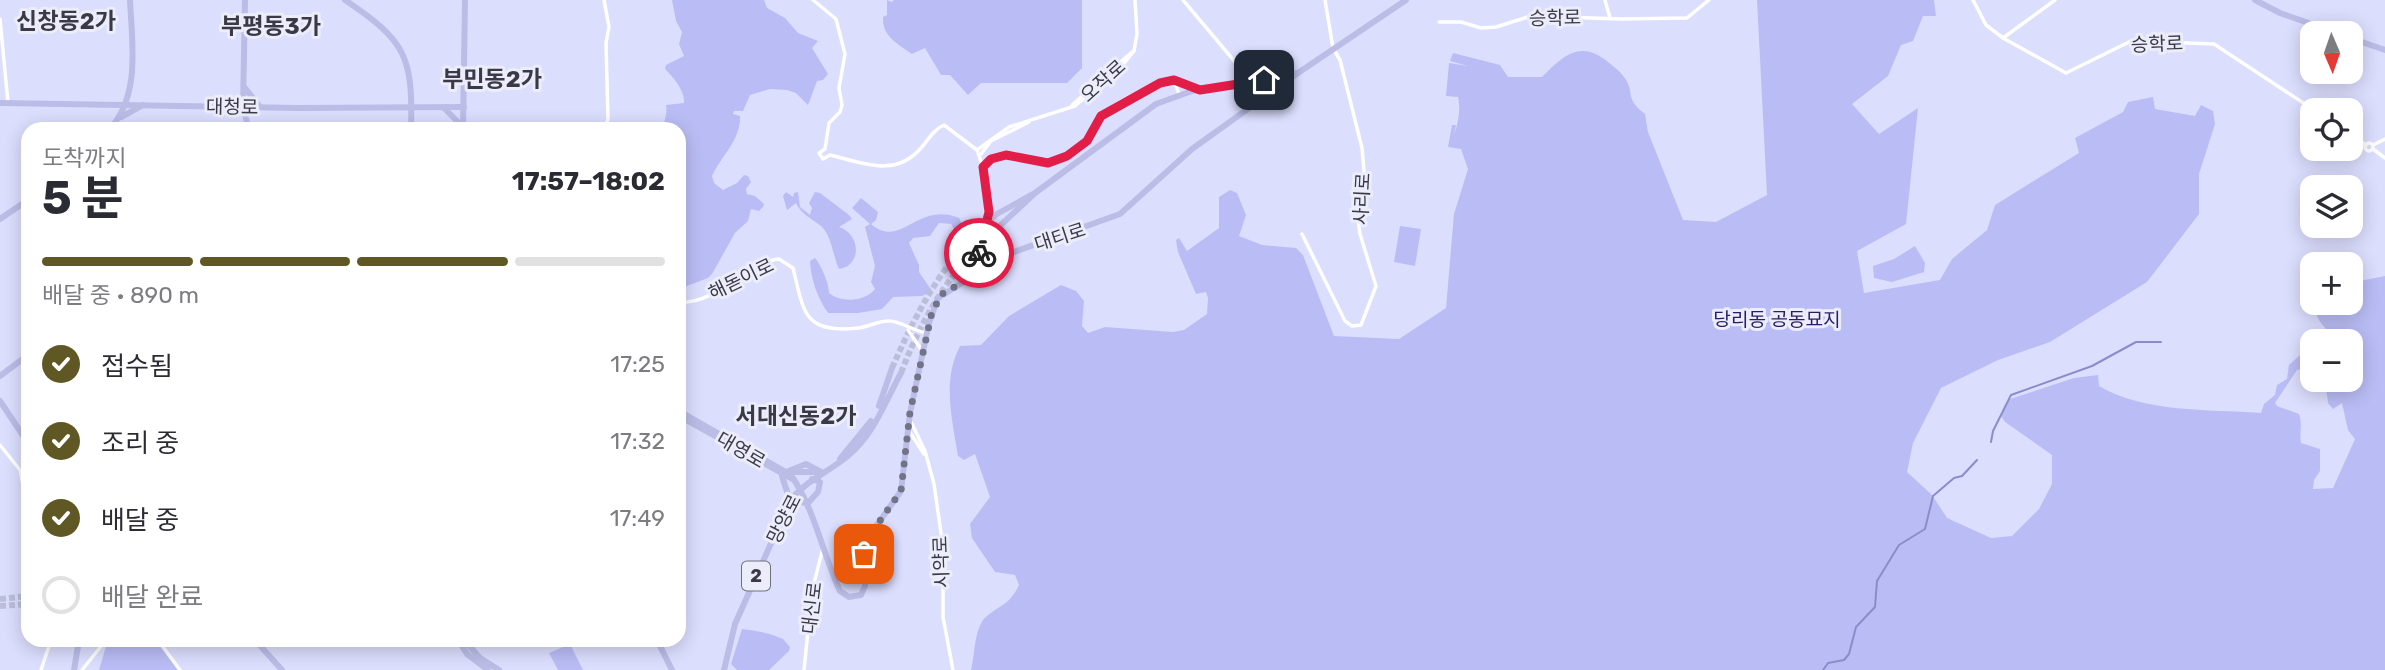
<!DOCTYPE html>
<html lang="ko">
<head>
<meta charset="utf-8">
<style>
	:root { --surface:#fff; --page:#f2f2f3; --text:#2b2b33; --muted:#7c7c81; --line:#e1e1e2; --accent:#5f5824 }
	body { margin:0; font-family:Rubik,"Noto Sans KR",sans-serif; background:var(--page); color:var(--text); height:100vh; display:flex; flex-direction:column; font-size:26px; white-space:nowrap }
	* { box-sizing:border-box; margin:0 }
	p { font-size:23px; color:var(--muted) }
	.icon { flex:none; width:38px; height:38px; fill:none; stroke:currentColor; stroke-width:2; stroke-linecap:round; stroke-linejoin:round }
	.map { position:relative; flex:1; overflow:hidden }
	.sheet { position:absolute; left:21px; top:122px; width:665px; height:525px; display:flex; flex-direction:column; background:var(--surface); border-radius:21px; box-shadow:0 4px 18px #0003 }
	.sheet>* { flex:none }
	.needle { width:46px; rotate:178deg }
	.fabs { position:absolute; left:2300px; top:21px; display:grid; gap:14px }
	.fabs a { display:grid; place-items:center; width:63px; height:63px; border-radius:14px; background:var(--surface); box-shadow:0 4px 18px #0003; font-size:35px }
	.pin { position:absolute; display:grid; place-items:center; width:60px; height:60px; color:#fff; margin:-30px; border-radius:14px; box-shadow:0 4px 10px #0006 }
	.courier { position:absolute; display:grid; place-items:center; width:70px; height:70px; margin:-35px; border:5px solid #e11d48; border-radius:50%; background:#fff; color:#222; box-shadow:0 2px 9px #0007 }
	.overview em { font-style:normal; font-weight:700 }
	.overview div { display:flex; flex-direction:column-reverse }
	.overview { display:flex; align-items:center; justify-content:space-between; height:119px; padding:0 21px }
	h1 { font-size:46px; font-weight:700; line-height:52px }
	.bar { display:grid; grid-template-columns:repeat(4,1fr); gap:10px 7px; align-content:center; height:84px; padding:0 21px }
	.bar i { height:9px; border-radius:5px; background:var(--line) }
	.bar .current { background:var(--accent) }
	.bar p { grid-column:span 4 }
	ol { padding:0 21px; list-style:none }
	li { display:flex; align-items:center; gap:21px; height:77px }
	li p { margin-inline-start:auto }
	li .icon { padding:7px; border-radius:50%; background:var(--accent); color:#fff; stroke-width:4 }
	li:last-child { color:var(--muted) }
	li i { width:38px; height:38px; border:4px solid var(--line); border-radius:50% }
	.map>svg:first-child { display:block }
</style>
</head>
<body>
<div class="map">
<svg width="2385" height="670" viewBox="0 0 2385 670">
	<rect width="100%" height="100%" fill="#dcdefe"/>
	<g fill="#babdf5">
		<path d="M 672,0 L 764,0 L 767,8 L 785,18 L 798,33 L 818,41 L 812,48 L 828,74 L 823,80 L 817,81 L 808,105 L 796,93 L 787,90 L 770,89 L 750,95 L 743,111 L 734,111 L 733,114 L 740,116 C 741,140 721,156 712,176 L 714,183 L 723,190 L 737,183 L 744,175 L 748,176 L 751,182 L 746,189 L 747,194 L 755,196 L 764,204 L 763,207 L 759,211 L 751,209 L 748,221 L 735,233 L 712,274 L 708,278 L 679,289 L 679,130 L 664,129 C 663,120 668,115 666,105 L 684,103 C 685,91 674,78 665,69 L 666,65 L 684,56 L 679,44 L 682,32 L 676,21 Z"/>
		<path d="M 887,0 L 892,2 L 894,0 L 1082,0 L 1082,68 L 1067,83 L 981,83 L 968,95 L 950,75 L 941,75 L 925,48 L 912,54 C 898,44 882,36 883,17 L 887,15 Z"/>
		<path d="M 1757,0 L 1934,0 L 1936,16 L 1923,16 L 1913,41 L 1901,45 L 1888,76 L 1852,104 L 1879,134 L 1918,108 L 1906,224 L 1857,251 L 1864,293 L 1940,280 L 1952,259 L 1987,230 L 1995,205 L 2079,153 L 2075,138 L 2123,112 L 2128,102 L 2153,97 L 2155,109 L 2195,116 L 2201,105 L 2213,111 L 2215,124 L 2199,174 L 2199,214 L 2147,282 L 2050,342 L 1998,360 L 1941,388 L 1913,443 L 1907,472 L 1932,495 L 1947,518 L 1991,538 L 2012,536 L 2039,509 L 2052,484 L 2052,455 L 2005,422 L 2001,416 L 2010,399 L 2074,378 L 2098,375 L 2099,386 C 2145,413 2208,409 2261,413 L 2264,404 L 2275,395 L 2277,385 L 2287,379 L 2289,365 L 2312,344 L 2312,367 L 2297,370 L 2275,403 L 2277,406 L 2299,414 C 2303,425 2299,432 2301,443 L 2320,449 L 2320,471 L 2314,480 L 2313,489 L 2333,488 L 2355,439 L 2348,430 L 2342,403 L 2333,409 L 2328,403 L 2326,387 L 2334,380 L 2350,380 L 2350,341 L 2323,341 L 2326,340 L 2328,331 C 2320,322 2313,315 2317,303 L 2350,303 L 2350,283 L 2385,276 L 2385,670 L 971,670 C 975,655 974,626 987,616 C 1003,603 1009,605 1019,585 L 1015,575 L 995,572 L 972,538 L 970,524 L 990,497 L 975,454 L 964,460 L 958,456 C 952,419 942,380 960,346 L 981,345 L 1009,316 L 1061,285 L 1076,291 L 1084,301 L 1082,326 L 1088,333 L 1105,327 L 1173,332 L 1184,330 L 1207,314 L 1208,298 L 1206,292 L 1196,294 L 1178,252 L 1176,240 L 1179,238 L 1187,251 L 1219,228 L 1219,197 L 1230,190 L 1237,193 L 1246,215 L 1239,236 L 1262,245 L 1296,248 L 1303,255 L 1334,336 L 1399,339 L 1446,308 L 1454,214 L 1468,169 L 1461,149 L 1448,147 L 1452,125 L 1456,125 L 1454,135 C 1458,123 1461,111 1458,97 L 1446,96 L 1449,63 L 1468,66 L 1450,61 L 1453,53 L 1500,65 L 1508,77 L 1542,77 C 1563,56 1580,39 1608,62 C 1613,66 1620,71 1624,77 C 1636,93 1623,97 1645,114 L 1648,132 L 1683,220 L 1716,222 L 1767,195 Z"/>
		<path d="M 786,192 L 793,197 L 794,193 L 798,192 L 800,207 L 810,215 L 812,208 L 809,203 L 815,192 L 820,193 L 849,215 L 852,219 L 839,227 C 861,234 862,266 839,269 C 833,257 832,236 821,226 C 812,219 801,214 796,203 L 787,210 L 783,196 Z"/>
		<path d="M 861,198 L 878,212 L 876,220 L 871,224 C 901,250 917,201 959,218 L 963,225 L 960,230 L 954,229 L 951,224 L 939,223 L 930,236 L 913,238 L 909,243 L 919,265 L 919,272 L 932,291 L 922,296 L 893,297 L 882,309 L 858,313 L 828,313 C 817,297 811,280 810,261 L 815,258 C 821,265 829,283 829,293 C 841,303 865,302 875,289 L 871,282 L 875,266 L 865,227 L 870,224 L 852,208 Z"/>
		<path d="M 1400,226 L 1421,229 L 1415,266 L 1394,262 Z"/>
		<path d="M 1915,246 L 1925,263 L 1924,272 L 1892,282 L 1874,278 L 1873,266 L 1894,259 Z"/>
		<path d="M 742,629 C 757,631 771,633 783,639 L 790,647 L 789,651 L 769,670 L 737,670 L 731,664 Z"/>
		<path d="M 108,640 L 156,641 L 178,670 L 99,670 Z"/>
		<path d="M 570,644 L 583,670 L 558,670 L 549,653 Z"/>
	</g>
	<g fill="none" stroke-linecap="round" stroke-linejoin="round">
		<g stroke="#8b8dcb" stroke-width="2">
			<path d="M 1991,442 L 1993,431 L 2011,395 L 2092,366 L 2136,342 L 2161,342"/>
			<path d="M 1823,670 L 1828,663 L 1844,660 L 1849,654 L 1856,627 L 1875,607 L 1877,581 L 1899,545 L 1925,529 L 1933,496 L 1954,478 L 1962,476 L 1977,460"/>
		</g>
		<g stroke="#bbbdd9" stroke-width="6" stroke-dasharray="6 3" stroke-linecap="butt">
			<path d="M 892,368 C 917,311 947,253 997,214"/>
			<path d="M 901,373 C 925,310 954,266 1004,222"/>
			<path d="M 0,599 L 28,596"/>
			<path d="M 0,606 L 28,604"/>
		</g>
		<g stroke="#fff" stroke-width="3.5">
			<path d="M 604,0 L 609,27 L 606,43 L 608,119 L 604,130"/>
			<path d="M 813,0 L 836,19 L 845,54 L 839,88 L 842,105 L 840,112 L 829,123 L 825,149 L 819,153 L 823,159 L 830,155 C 864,163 895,178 921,148 C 928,140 934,129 944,125 L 977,150 L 983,167 C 1004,141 1038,170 1065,157 C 1084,148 1088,134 1100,117 C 1109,105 1156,81 1172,81 C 1180,81 1190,86 1198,89"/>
			<path d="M 1183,0 L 1252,82"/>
			<path d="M 1605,0 L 1610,18"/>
			<path d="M 1973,0 L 1986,25 L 2003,38 L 2066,73 L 2131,41 L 2214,44 L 2314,110"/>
			<path d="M 0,19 L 8,103"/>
			<path d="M 1439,22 L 1461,22 L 1481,28 L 1496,27 L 1531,16 L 1621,19 L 1687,18 L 1709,0"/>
			<path d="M 2003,38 L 2055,0"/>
			<path d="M 1174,80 L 1179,94"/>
			<path d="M 1072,105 L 1132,52"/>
			<path d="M 2350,134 L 2366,145"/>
			<circle cx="2369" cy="147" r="4"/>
			<path d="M 2373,145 L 2385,139"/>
			<path d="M 2373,149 L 2385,158"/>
			<path d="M 977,150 L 1009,127 L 1075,106 L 1121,67 L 1134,51 L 1137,34 L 1135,0"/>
			<path d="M 981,154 L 991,141 L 1029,122"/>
			<path d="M 1302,234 L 1345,321 L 1352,326 L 1361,325 L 1376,286 L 1360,234 L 1358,219 L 1364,201 L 1361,187 L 1364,171 L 1362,148 L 1340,60 L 1333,48 L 1325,0"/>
			<path d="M 976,268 L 989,212 L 983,167"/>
			<path d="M 679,302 C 716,305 751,261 779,259 L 793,268 C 804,312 803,334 858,328 C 869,327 879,320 890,321 C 899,321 915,331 926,333"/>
			<path d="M 908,330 L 921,349"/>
			<path d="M 910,420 L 925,451 L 934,484 L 943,547 L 943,617 L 953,670"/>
			<path d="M 909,431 L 924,454"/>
			<path d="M 0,445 L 20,470 L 28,512"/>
			<path d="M 158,640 L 180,670"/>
			<path d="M 41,670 L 51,640"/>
			<path d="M 82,670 L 106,640"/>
			<path d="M 804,670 L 812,591 L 823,548"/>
		</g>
		<g stroke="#bcbde7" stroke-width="6">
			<path d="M 245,0 L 243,107 L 249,130"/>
			<path d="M 345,0 C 406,41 413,56 411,130"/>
			<path d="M 2255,0 L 2280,13 L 2337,33"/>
			<path d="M 2350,38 L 2385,50"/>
			<path d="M 245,88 L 260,107"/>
			<path d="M 0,103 L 299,108 L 464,107"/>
			<path d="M 445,109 L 463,127"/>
			<path d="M 121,117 L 143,105"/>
			<path d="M 109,130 C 141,96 132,43 130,0"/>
			<path d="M 463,130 L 465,0"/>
			<path d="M 997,214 L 1033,194"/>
			<path d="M 0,219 L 28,200"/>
			<path d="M 1004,222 L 1035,193 L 1156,104 L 1192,91 L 1298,73 L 1406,0"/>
			<path d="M 0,376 L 28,355"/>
			<path d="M 0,401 L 28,443"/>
			<path d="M 879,406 L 892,368"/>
			<path d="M 679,411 L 791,475 C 815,510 822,552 840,591 L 849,597 L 861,595 L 865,586 L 866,544 L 872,532 L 901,491 L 910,413 L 929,323 L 938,298 L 965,281 L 986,262 L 1120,214 L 1192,149 L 1298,73"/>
			<path d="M 679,416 L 794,480"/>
			<path d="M 840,459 L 871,421"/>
			<path d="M 786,472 L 806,464 L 821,472"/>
			<path d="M 792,472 L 819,472"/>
			<path d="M 782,476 L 790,501 L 808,503 L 818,492 L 820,482 L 812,479"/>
			<path d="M 255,640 L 282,670"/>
			<path d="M 458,640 L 467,654 L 488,670"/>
			<path d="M 464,640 L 480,658 L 499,670"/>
			<path d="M 657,640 L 672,670"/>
			<path d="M 74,670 L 79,640"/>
			<path d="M 724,670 L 735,624 L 790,501 C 806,480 829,472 849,455 C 874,434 886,400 901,373"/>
		</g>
	</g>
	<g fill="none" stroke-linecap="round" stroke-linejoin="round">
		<path stroke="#727386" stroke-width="7" stroke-dasharray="0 12.6" d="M 864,554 L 872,532 L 901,491 L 910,412 L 932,312 L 942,294 L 965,281 L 975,271 L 979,253"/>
		<path stroke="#e11d48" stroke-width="9" d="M 979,253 L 989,212 L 983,167 L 991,159 L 1006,155 L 1048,163 L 1067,156 L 1087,141 L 1101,116 L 1160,83 L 1174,80 L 1200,90 L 1264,80"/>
	</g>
	<g text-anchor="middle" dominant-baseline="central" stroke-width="6" stroke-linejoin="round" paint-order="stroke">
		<rect fill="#ecedfa" stroke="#6f707c" stroke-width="2" x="742" y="561.5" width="28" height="29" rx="5"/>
		<g font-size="18" font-weight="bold" fill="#393a46">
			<text x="756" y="576">2</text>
		</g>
		<g font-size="19" fill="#393a46" stroke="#ecedfa">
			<text transform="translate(1555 18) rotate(-1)">승학로</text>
			<text transform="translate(2157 44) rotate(-2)">승학로</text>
			<text transform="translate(1103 81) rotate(-42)">오작로</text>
			<text transform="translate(232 107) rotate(1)">대청로</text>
			<text transform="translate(1362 199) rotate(-87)">사리로</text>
			<text transform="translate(1060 237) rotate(-18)">대티로</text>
			<text transform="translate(741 279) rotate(-26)">해돋이로</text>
			<text transform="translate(741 450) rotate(30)">대영로</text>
			<text transform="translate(784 519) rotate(-63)">망양로</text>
			<text transform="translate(941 562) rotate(-92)">시약로</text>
			<text transform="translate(812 608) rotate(-83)">대신로</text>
		</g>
		<g font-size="19" fill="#281e67" stroke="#ecedfa">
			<text x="1777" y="319">당리동 공동묘지</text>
		</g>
		<g font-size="23" font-weight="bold" fill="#393a46" stroke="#ecedfa">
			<text x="66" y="21">신창동2가</text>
			<text x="271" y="26">부평동3가</text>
			<text x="492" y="79">부민동2가</text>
			<text x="796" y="416">서대신동2가</text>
		</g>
	</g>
</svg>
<div class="fabs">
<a><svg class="needle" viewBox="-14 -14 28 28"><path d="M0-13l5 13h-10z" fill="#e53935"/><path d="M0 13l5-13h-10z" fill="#7c7c81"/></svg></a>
<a><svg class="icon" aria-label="locate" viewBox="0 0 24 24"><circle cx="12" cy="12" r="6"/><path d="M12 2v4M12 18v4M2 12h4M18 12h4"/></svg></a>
<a><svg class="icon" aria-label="layers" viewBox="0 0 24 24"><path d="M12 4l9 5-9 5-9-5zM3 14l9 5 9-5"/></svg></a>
<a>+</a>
<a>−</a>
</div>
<div class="pin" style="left:864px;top:554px;background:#ea580c"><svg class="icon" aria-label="bag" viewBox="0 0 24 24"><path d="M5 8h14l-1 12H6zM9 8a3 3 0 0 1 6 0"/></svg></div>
<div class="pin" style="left:1264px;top:80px;background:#1f2937"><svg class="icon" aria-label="home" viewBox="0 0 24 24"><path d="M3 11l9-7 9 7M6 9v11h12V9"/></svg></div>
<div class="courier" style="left:979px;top:253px"><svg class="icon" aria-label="bike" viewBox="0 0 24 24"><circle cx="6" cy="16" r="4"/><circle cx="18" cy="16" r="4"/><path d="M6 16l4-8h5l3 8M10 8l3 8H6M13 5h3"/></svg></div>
<section class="sheet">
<div class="overview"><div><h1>5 분</h1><p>도착까지</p></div><em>17:57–18:02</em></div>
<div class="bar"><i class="current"></i><i class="current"></i><i class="current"></i><i></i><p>배달 중 · 890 m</p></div>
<ol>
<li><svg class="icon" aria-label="check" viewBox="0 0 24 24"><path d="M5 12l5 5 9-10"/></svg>접수됨<p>17:25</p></li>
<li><svg class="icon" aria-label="check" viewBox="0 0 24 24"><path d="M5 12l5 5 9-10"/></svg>조리 중<p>17:32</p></li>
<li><svg class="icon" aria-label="check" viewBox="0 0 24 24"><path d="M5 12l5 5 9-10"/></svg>배달 중<p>17:49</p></li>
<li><i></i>배달 완료</li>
</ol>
</section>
</div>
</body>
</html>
